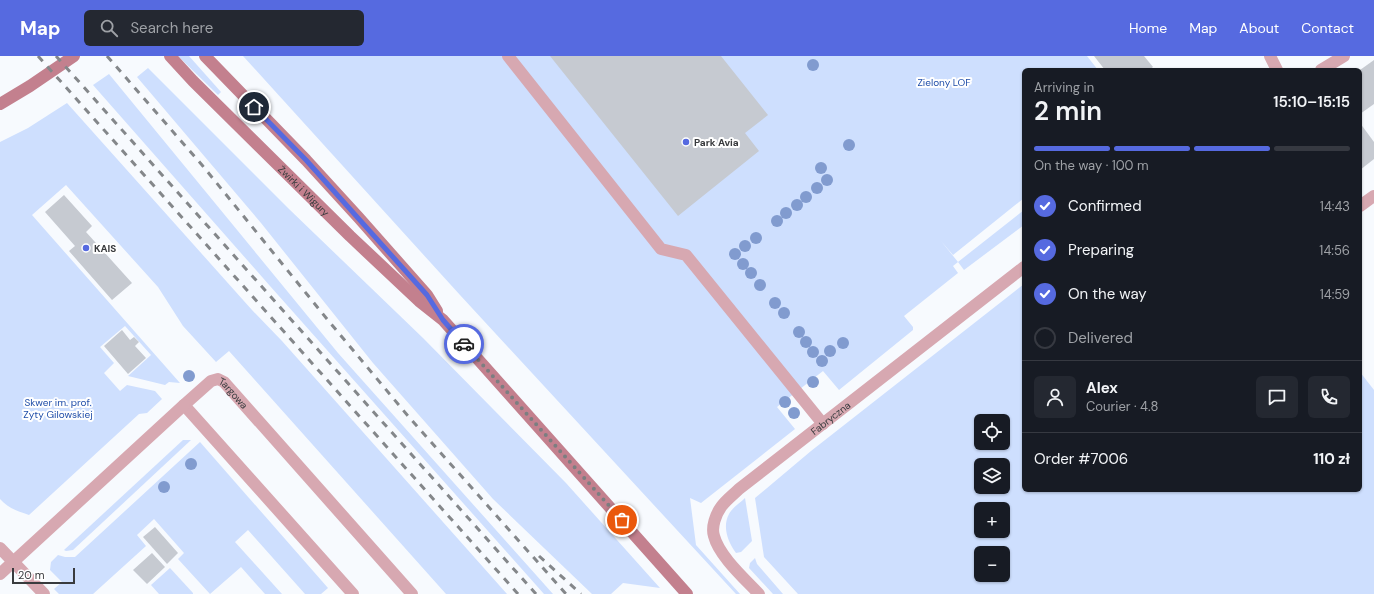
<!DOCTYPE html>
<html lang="en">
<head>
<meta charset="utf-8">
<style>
	:root { --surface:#171b24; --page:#242831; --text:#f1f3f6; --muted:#9ea1a6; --line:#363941; --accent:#566ae0 }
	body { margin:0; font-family:"DM Sans",sans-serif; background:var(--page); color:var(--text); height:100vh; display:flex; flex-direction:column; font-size:15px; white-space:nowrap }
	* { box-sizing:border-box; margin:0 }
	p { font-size:13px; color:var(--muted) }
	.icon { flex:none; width:22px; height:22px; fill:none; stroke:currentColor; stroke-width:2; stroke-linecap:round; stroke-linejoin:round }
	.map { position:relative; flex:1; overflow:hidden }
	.panel { position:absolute; left:1022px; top:12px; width:340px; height:424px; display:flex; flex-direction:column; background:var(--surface); border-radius:6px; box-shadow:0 1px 3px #0004 }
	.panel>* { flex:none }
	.tools { position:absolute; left:974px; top:358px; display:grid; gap:8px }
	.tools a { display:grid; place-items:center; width:36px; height:36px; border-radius:6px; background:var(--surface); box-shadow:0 1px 3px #0004; font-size:20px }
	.scale { position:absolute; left:12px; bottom:10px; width:63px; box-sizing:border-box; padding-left:4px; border:2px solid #393b3e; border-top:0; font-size:11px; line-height:14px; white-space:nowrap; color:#393b3e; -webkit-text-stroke:3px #fff; paint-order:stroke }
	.pin { position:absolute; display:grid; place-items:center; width:34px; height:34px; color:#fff; margin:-17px; border:2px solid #fff; border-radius:50%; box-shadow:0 1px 4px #0007 }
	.courier { position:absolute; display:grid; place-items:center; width:40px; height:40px; margin:-20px; border:3px solid #566ae0; border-radius:50%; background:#fff; color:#222; box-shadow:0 1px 5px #0007 }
	.summary em { font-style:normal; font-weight:600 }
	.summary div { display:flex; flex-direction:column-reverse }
	.summary { display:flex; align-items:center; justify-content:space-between; height:68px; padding:0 12px }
	h1 { font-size:26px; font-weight:600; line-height:30px }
	.bar { display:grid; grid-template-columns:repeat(4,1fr); gap:6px 4px; align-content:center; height:48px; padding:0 12px }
	.bar i { height:5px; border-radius:3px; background:var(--line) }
	.bar .active { background:var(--accent) }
	.bar p { grid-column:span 4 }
	.line { display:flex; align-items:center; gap:10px; padding:0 12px; border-top:1px solid var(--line) }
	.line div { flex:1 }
	.round { display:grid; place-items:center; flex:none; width:42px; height:42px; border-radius:6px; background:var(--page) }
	ol { padding:0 12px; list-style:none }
	li { display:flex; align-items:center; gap:12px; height:44px }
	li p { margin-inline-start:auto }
	li .icon { padding:4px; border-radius:50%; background:var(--accent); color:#fff; stroke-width:4 }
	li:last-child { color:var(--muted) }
	li i { width:22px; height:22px; border:2px solid var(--line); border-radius:50% }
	header { display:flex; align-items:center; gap:24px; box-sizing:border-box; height:56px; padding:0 20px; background:var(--accent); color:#fff }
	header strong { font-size:19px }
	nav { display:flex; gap:22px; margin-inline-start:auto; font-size:14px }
	.search { width:280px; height:36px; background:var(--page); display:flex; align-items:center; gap:10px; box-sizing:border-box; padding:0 14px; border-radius:6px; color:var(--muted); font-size:15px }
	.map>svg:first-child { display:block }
</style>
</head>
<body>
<header>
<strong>Map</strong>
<div class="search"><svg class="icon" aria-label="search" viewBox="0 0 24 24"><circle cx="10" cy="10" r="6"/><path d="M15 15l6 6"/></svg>Search here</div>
<nav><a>Home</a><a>Map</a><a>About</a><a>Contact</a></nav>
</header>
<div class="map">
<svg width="1374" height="538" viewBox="0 0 1374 538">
	<rect width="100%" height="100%" fill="#f7fafe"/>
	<g fill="#cedffe" fill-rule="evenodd">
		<path d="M 178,0 L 189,0 L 221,36 L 218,39 Z"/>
		<path d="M 243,0 L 1087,0 L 1098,14 L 1024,14 L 1024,142 L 953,199 L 941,185 L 958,206 L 1024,154 L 1024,169 L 964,214 L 958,206 L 953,210 L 958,217 L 904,260 L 913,271 L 913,274 L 839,334 L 823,315 L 777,351 L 795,373 L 701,447 L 690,442 L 696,489 L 740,538 L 736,538 L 460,239 Z"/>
		<path d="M 148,12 L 289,153 L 423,282 L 566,427 L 660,532 L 623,527 L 611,538 L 592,538 L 493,443 L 373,307 L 261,167 L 137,21 Z"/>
		<path d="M 109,18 L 338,297 L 553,538 L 544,538 L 270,230 L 93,29 Z"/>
		<path d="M 67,47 L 252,254 L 282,285 L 507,538 L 446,538 L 229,295 L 216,306 L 183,270 L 158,231 L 66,129 L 32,159 L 180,327 L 169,326 L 165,329 L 128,320 L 151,299 L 125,270 L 100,291 L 114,307 L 104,317 L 120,335 L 127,329 L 155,335 L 162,343 L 147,357 L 139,358 L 29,459 C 17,455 8,452 0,443 L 0,86 L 28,72 Z"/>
		<path d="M 1024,228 L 1024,434 L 1360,434 L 1360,316 L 1374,334 L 1374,538 L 798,538 L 764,501 L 755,442 L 811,395 ZM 981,365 L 1003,365 L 1003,387 L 981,387 ZM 981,409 L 1003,409 L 1003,431 L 981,431 ZM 981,453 L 1003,453 L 1003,475 L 981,475 ZM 981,497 L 1003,497 L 1003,519 L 981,519 Z"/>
		<path d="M 183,384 L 191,384 L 73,494 L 66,495 L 64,494 Z"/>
		<path d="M 200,386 L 328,532 L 321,538 L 305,538 L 248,474 L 235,486 L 282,538 L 265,538 L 241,511 L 210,538 L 178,503 L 184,497 L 154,463 L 137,479 L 146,490 L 93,538 L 59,538 L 54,533 L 62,526 L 50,514 L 51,506 L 58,499 L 65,501 L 75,501 Z"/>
		<path d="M 745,442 L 752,485 L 741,496 L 736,497 C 728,486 722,471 729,458 C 732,452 740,447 745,442 Z"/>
		<path d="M 755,502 L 757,508 L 783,538 L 773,538 L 749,512 L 750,507 Z"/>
		<path d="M 170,512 L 193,537 L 193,538 L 159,538 L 151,529 Z"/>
	</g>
	<g fill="#c6cad1">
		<path d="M 550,0 L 721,0 L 768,59 L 745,77 L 759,95 L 678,160 Z"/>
		<path d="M 1094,0 L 1144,0 L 1153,11 L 1149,14 L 1105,14 Z"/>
		<path d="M 1374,4 L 1374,48 L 1360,58 L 1360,14 Z"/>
		<path d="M 1360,67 L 1374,86 L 1374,103 L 1360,114 Z"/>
		<path d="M 64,139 L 92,170 L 86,176 L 132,227 L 112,244 L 69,195 L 75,190 L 45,156 Z"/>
		<path d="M 122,274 L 130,284 L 134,281 L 139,286 L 135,290 L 146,302 L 128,318 L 104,290 Z"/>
		<path d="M 155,471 L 178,497 L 167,508 L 143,481 Z"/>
		<path d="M 152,497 L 165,511 L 147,528 L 133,514 Z"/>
	</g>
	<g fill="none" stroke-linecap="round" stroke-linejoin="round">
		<g stroke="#d7a8b1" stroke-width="12">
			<path d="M 508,0 L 661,193 L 686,199 L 823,368"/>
			<path d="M 1360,150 L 1374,140"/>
			<path id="s1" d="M 353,538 L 184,349 L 211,325 L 218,323 L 224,326 L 412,538"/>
		</g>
		<g stroke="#d7a8b1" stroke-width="12">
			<path d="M 1270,0 L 1277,14"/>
			<path d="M 1321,14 L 1344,0"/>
			<path d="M 0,492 L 44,538"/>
			<path d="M 0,518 L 184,349"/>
			<path id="s2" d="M 759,538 C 745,523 719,500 714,480 C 711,471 716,458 721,451 C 726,444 733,439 739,433 L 1024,211"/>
		</g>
		<g stroke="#c3808e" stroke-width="12">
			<path id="s3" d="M 170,0 L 193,25 L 350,180 L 419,245 L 443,264 L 687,538"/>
			<path d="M 205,0 L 306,104 L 359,162 L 427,239 L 437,255"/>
			<path d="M 0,48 L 30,30 L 74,0"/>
		</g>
		<g stroke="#84878a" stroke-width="3" stroke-dasharray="7 7" stroke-linecap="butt">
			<path d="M 38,0 L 518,538"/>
			<path d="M 56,0 L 536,538"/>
			<path d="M 107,0 L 202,109 L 327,263 L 408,360 L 566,538"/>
			<path d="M 539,500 L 581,538"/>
		</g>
	</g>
	<g fill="#819bcf">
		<circle cx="813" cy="9" r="6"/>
		<circle cx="849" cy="89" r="6"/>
		<circle cx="821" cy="112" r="6"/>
		<circle cx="827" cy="124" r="6"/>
		<circle cx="817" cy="132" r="6"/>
		<circle cx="806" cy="141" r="6"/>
		<circle cx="797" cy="149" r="6"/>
		<circle cx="786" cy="157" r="6"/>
		<circle cx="777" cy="165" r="6"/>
		<circle cx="756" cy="182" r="6"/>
		<circle cx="745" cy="190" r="6"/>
		<circle cx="735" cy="198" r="6"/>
		<circle cx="743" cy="208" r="6"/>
		<circle cx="751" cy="217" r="6"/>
		<circle cx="760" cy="229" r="6"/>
		<circle cx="775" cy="247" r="6"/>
		<circle cx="784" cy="257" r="6"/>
		<circle cx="799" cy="276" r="6"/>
		<circle cx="806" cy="286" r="6"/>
		<circle cx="843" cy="287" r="6"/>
		<circle cx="830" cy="295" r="6"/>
		<circle cx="813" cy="296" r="6"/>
		<circle cx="822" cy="305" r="6"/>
		<circle cx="189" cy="320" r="6"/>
		<circle cx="813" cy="326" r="6"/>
		<circle cx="785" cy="346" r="6"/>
		<circle cx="794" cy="357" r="6"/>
		<circle cx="191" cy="408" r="6"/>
		<circle cx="164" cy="431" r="6"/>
	</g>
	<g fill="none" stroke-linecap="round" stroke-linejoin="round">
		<path stroke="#7c7e81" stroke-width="4" stroke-dasharray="0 7.2" d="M 464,288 L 622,464"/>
		<path stroke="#566ae0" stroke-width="5" d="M 254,51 L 306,104 L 427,239 L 443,264 L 464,288"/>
	</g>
	<g fill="#566ae0" stroke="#fff" stroke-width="1.5">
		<circle cx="686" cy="86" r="4"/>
		<circle cx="86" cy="192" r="4"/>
	</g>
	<g text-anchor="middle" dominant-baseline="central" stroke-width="4" stroke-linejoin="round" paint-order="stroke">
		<g font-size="10" fill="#204ea9" stroke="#fff">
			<text x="944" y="26">Zielony LOF</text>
			<text x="58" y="346">Skwer im. prof.<tspan x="58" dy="12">Zyty Gilowskiej</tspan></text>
		</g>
		<g font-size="10" font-weight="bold" fill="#393b3e" stroke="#fff" text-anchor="start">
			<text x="694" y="86">Park Avia</text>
			<text x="94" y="192">KAIS</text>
		</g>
		<g font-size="10" fill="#393b3e" stroke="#fff">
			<text stroke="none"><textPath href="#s3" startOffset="190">Żwirki i Wigury</textPath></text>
			<text stroke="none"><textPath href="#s1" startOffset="318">Targowa</textPath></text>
			<text stroke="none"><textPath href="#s2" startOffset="246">Fabryczna</textPath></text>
		</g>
	</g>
</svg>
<div class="tools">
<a><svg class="icon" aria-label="locate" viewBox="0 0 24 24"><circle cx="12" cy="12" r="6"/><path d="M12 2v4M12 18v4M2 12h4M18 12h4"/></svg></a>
<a><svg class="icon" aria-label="layers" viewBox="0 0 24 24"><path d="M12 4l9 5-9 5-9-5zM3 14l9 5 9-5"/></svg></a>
<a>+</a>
<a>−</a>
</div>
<div class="scale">20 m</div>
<div class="pin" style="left:622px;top:464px;background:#ea580c"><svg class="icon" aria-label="bag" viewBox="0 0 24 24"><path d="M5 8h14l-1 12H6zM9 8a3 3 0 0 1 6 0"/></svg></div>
<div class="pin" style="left:254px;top:51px;background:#1f2937"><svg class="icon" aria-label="home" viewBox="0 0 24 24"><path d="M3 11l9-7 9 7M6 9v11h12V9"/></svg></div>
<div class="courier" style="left:464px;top:288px"><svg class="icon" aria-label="car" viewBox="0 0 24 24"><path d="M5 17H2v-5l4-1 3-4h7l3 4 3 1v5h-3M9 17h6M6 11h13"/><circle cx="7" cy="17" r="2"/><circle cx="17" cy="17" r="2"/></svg></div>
<section class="panel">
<div class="summary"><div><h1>2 min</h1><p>Arriving in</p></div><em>15:10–15:15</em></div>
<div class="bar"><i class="active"></i><i class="active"></i><i class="active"></i><i></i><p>On the way · 100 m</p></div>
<ol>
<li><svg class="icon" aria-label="check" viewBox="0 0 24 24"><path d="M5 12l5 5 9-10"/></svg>Confirmed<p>14:43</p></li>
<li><svg class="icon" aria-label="check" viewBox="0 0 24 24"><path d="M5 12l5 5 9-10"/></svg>Preparing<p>14:56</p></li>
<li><svg class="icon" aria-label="check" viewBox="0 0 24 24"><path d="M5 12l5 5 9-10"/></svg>On the way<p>14:59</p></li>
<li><i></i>Delivered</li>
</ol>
<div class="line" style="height:72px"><a class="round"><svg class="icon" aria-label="person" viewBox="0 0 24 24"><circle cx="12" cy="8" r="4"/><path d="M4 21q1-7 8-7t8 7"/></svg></a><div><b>Alex</b><p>Courier · 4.8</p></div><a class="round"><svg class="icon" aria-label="chat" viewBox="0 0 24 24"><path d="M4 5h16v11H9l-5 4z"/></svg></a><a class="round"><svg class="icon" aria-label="phone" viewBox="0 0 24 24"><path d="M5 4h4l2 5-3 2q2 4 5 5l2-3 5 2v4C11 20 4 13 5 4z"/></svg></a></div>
<div class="line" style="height:52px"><div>Order #7006</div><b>110 zł</b></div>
</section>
</div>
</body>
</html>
